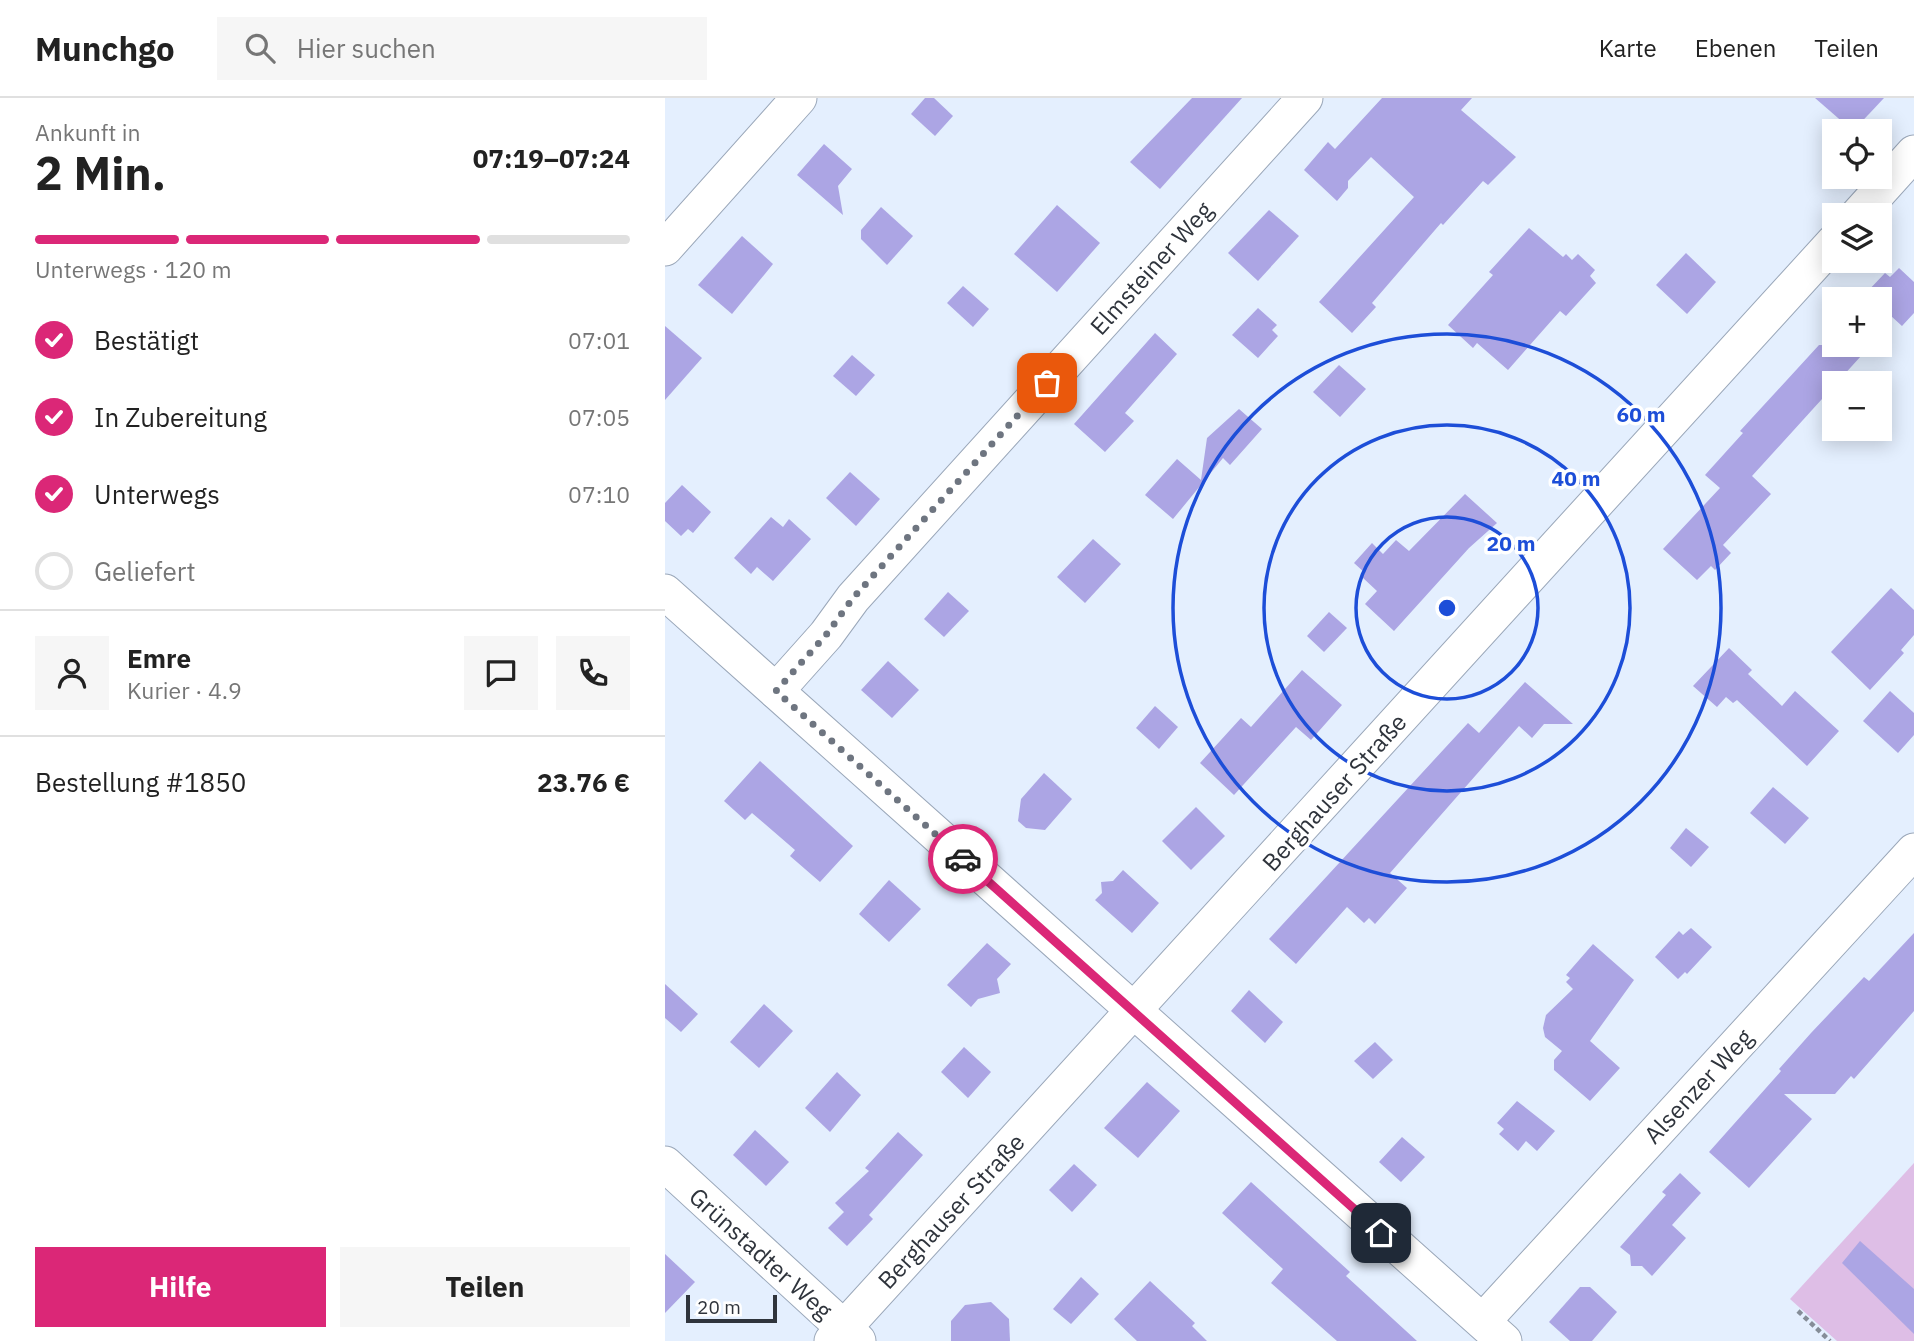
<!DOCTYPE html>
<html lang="de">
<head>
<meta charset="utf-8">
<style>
	:root { --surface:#fff; --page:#f6f6f6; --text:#222; --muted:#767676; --line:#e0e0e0; --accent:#db2777 }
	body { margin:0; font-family:"IBM Plex Sans",sans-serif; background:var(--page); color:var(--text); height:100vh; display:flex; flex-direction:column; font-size:26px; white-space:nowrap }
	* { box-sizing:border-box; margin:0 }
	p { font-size:23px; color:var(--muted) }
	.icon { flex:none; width:38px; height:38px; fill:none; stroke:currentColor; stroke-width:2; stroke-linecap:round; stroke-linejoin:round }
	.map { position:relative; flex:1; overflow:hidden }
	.panel { display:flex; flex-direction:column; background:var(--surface); width:665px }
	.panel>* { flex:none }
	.controls { position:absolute; left:1157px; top:21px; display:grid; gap:14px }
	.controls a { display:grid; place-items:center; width:70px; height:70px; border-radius:0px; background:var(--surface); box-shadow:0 4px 18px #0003; font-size:35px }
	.scale { position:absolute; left:21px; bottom:18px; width:91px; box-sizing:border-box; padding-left:7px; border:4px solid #2f343c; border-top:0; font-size:19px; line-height:24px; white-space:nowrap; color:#2f343c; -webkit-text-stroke:5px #fff; paint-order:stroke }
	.pin { position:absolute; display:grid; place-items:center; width:60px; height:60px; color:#fff; margin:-30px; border-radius:14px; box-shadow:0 4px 10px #0006 }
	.courier { position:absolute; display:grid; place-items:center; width:70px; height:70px; margin:-35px; border:5px solid #db2777; border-radius:50%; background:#fff; color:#222; box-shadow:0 2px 9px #0007 }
	.head em { font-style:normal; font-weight:700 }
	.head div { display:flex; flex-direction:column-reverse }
	.head { display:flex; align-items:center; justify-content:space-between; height:119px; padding:0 35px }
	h1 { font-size:46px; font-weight:700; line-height:52px }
	.bar { display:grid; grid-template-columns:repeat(4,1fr); gap:10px 7px; align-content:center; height:84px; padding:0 35px }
	.bar i { height:9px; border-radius:5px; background:var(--line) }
	.bar .active { background:var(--accent) }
	.bar p { grid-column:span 4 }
	.line { display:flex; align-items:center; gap:18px; padding:0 35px; border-top:2px solid var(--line) }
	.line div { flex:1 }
	.round { display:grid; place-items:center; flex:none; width:74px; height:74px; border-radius:0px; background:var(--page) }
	ol { padding:0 35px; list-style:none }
	li { display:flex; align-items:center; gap:21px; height:77px }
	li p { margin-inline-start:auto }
	li .icon { padding:7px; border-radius:50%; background:var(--accent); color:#fff; stroke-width:4 }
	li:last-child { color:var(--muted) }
	li i { width:38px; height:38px; border:4px solid var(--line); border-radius:50% }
	.button { display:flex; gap:14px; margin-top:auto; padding:14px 35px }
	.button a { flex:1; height:80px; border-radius:0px; background:var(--accent); color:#fff; font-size:28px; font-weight:700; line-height:80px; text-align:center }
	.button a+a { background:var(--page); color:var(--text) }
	header { display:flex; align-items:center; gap:42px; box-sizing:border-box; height:98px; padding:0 35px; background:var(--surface); border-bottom:2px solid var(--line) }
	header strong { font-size:33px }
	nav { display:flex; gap:38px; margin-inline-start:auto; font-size:24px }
	.search { width:490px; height:63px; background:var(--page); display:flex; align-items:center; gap:18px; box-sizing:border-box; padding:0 24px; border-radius:0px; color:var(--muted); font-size:26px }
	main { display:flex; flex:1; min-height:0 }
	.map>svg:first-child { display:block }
</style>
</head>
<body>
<header>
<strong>Munchgo</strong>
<div class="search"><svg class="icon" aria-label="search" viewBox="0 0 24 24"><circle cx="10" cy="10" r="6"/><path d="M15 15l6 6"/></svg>Hier suchen</div>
<nav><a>Karte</a><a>Ebenen</a><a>Teilen</a></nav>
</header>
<main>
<section class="panel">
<div class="head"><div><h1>2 Min.</h1><p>Ankunft in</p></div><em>07:19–07:24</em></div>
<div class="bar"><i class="active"></i><i class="active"></i><i class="active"></i><i></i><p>Unterwegs · 120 m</p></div>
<ol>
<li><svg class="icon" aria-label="check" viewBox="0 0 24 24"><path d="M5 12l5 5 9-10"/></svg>Bestätigt<p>07:01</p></li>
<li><svg class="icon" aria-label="check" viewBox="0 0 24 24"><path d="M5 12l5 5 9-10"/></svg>In Zubereitung<p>07:05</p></li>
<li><svg class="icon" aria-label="check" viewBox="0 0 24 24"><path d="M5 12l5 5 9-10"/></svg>Unterwegs<p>07:10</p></li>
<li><i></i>Geliefert</li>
</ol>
<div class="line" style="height:126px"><a class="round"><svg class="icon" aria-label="person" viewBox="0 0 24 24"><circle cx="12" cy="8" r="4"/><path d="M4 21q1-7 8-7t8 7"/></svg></a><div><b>Emre</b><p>Kurier · 4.9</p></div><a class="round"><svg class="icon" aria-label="chat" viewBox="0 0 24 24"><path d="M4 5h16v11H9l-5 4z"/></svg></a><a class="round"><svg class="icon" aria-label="phone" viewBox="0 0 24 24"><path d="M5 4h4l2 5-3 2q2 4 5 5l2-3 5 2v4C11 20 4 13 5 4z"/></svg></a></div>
<div class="line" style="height:91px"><div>Bestellung #1850</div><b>23.76 €</b></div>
<div class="button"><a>Hilfe</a><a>Teilen</a></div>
</section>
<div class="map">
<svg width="1249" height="1243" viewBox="0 0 1249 1243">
	<rect width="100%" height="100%" fill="#e4effe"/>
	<path fill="#debee6" d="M 1249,1065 L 1249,1243 L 1172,1243 L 1125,1201 Z"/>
	<g fill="#aca5e4">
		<path d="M 260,0 L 269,0 L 288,18 L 270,38 L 246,16 Z"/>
		<path d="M 527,0 L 577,0 L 495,91 L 465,64 Z"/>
		<path d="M 717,0 L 807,0 L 796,12 L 851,59 L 823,87 L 818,83 L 778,127 L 776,125 L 707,205 L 711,209 L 687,235 L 654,204 L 749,99 L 706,59 L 683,83 L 683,90 L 672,103 L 639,72 L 663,44 L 670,51 Z"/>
		<path d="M 1150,0 L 1219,0 L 1188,33 Z"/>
		<path d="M 159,46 L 187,71 L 173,88 L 178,117 L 132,77 Z"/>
		<path d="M 392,107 L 435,145 L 392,194 L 349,156 Z"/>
		<path d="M 216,109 L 248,138 L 222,167 L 196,141 L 196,132 Z"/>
		<path d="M 604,112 L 634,138 L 593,183 L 563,155 Z"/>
		<path d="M 864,130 L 898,159 L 901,156 L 907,162 L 913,156 L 930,172 L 925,178 L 931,185 L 901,218 L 895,213 L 843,272 L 812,245 L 808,250 L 783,227 L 828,177 L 824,174 Z"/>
		<path d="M 77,138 L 108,166 L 67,216 L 33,187 Z"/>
		<path d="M 1021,155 L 1051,184 L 1022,216 L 991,187 Z"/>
		<path d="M 1234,170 L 1249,184 L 1249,215 L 1237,228 L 1214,207 L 1214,201 L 1209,201 L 1201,195 L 1220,175 L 1225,179 Z"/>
		<path d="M 298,188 L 324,211 L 308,229 L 282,205 Z"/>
		<path d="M 593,210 L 612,227 L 607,232 L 613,238 L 593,260 L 567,237 Z"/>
		<path d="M 0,228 L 37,260 L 0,302 Z"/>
		<path d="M 490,235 L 512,256 L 460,315 L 469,323 L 440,354 L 409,326 Z"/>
		<path d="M 1154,247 L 1206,247 L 1087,378 L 1106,396 L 1058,447 L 1066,455 L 1050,472 L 1046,468 L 1032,482 L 998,451 L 1055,390 L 1040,377 L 1078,335 L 1075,333 Z"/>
		<path d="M 187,257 L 210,277 L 191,298 L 168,278 Z"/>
		<path d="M 674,267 L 701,291 L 675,319 L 648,294 Z"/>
		<path d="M 574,311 L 597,331 L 565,367 L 558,360 L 508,421 L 480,397 L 512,361 L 536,382 L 542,340 Z"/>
		<path d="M 185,374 L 215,401 L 191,428 L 161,400 Z"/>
		<path d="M 17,387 L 46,414 L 28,435 L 23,431 L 16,438 L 0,423 L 0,405 Z"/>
		<path d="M 800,396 L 832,425 L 804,450 L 729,533 L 700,506 L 712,493 L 697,479 L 700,475 L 689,465 L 707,445 L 718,456 L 731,442 L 744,453 Z"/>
		<path d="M 106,419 L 118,429 L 124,421 L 146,441 L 108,483 L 92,469 L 86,476 L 69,460 Z"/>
		<path d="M 428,441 L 456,466 L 420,505 L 392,479 Z"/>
		<path d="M 1226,490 L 1249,512 L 1249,537 L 1236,552 L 1239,555 L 1205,592 L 1166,554 Z"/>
		<path d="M 283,494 L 304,513 L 279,539 L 259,521 Z"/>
		<path d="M 664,514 L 682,530 L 659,554 L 642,538 Z"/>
		<path d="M 1064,550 L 1087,572 L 1083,576 L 1117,608 L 1130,593 L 1174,633 L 1142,668 L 1072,602 L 1068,605 L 1061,599 L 1052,609 L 1028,588 Z"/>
		<path d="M 223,563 L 254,592 L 227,620 L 196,592 Z"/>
		<path d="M 637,572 L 677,607 L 646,642 L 631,629 L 569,697 L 535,665 L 576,620 L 586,629 Z"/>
		<path d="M 860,584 L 908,626 L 879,626 L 867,640 L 854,628 L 725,775 L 742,790 L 710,826 L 704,820 L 699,825 L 682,809 L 631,866 L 604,841 L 803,625 L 814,635 Z"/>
		<path d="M 1225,593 L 1249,615 L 1249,637 L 1233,655 L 1198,623 Z"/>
		<path d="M 490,608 L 513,629 L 494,651 L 471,630 Z"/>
		<path d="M 95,663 L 188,748 L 155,784 L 125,758 L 130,752 L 87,715 L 80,722 L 59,703 Z"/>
		<path d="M 379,675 L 407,701 L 380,732 L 361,730 L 353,723 L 356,701 Z"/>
		<path d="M 1108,689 L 1144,720 L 1120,746 L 1085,715 Z"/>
		<path d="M 531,709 L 560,738 L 526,772 L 497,743 Z"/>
		<path d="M 1021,730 L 1044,749 L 1026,769 L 1005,750 Z"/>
		<path d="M 458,772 L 494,805 L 467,835 L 430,802 L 437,795 L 436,784 L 448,783 Z"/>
		<path d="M 224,782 L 256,811 L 224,844 L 194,816 Z"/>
		<path d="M 1026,830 L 1047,849 L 1022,876 L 1020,874 L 1013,881 L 990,859 L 1014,833 L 1018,837 Z"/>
		<path d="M 1249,835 L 1249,913 L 1189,981 L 1186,978 L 1170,996 L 1119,996 L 1147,1021 L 1084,1090 L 1044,1054 L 1116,973 L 1114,971 L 1146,935 L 1199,879 L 1204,883 Z"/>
		<path d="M 322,845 L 346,866 L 332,881 L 335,895 L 313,901 L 306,909 L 282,887 Z"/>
		<path d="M 928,846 L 969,882 L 925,943 L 955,970 L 925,1003 L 889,972 L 889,962 L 897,953 L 880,939 L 878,930 L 881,917 L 908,891 L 901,884 L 905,880 L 901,877 Z"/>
		<path d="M 0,886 L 33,916 L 16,934 L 0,920 Z"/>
		<path d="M 584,892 L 618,924 L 600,945 L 566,913 Z"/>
		<path d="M 99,906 L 128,933 L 94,970 L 65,944 Z"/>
		<path d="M 710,944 L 728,962 L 708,981 L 689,963 Z"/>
		<path d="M 299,949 L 326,974 L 303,1000 L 276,974 Z"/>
		<path d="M 172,974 L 196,997 L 165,1034 L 140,1010 Z"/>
		<path d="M 482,984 L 515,1013 L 473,1060 L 439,1030 Z"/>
		<path d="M 852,1003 L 890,1033 L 872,1053 L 861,1043 L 853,1053 L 834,1036 L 839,1031 L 832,1025 Z"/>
		<path d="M 90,1032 L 124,1064 L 101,1088 L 68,1057 Z"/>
		<path d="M 233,1034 L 258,1057 L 204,1117 L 208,1121 L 182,1148 L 163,1130 L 179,1114 L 170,1105 L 204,1073 L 200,1070 Z"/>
		<path d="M 737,1039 L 760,1059 L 736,1084 L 714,1064 Z"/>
		<path d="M 409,1066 L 432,1087 L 407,1114 L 384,1092 Z"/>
		<path d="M 1015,1075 L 1036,1095 L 1007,1127 L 1021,1140 L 987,1178 L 977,1168 L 966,1168 L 965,1157 L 955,1149 L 1001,1097 L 997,1094 Z"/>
		<path d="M 586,1084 L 685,1174 L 681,1178 L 752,1243 L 672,1243 L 606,1185 L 618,1171 L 557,1115 Z"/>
		<path d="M 1195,1143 L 1249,1191 L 1249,1236 L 1177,1165 Z"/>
		<path d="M 0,1156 L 30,1184 L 0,1215 Z"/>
		<path d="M 416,1179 L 434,1196 L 406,1226 L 388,1211 Z"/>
		<path d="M 485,1183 L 530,1225 L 527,1228 L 542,1243 L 472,1243 L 449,1221 Z"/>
		<path d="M 915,1189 L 925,1189 L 952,1214 L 927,1243 L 905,1243 L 884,1224 Z"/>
		<path d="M 326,1204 L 344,1221 L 345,1243 L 286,1243 L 286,1223 L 300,1207 Z"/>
	</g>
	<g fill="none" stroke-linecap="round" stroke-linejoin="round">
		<defs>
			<g id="street">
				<path d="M 1193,117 L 1249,55"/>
				<path d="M 0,150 L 134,0"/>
				<path d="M 0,494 L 839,1243"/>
				<path d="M 111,593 L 161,537 L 188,500 L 640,0"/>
				<path d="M 0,1066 L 193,1243"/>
				<path d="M 818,1223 L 1249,753"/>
				<path d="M 167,1243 L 1169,144"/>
			</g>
		</defs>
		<use href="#street" stroke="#9aa7b9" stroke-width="37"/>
		<path stroke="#858d98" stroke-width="4.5" stroke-dasharray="5 3.5" stroke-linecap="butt" d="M 1133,1213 L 1165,1243"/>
		<use href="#street" stroke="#fff" stroke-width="35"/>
	</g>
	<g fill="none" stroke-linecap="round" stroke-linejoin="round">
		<path stroke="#6e7580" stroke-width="7" stroke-dasharray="0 12.6" d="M 298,761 L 111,593 L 161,537 L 188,500 L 382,285"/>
		<path stroke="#db2777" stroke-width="9" d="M 298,761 L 716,1135"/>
	</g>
	<g fill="none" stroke="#1d4ed8" stroke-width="3.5">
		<circle cx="782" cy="510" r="91"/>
		<circle cx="782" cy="510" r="183"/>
		<circle cx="782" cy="510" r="274"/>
	</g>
	<g text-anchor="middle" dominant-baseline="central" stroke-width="7" stroke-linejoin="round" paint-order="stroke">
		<g font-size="24" fill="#2f343c" stroke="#fff">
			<text transform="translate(486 170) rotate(-48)">Elmsteiner Weg</text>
			<text transform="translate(669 694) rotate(-48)">Berghauser Straße</text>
			<text transform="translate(1033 988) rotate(-47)">Alsenzer Weg</text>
			<text transform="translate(286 1113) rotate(-47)">Berghauser Straße</text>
			<text transform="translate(96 1155) rotate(42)">Grünstadter Weg</text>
		</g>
	</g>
	<circle cx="782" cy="510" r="10" fill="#1d4ed8" stroke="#fff" stroke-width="3.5"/>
	<g font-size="21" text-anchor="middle" font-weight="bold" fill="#1d4ed8" stroke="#fff" stroke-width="7" stroke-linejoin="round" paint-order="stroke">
		<text x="976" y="324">60 m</text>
		<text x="911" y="388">40 m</text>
		<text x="846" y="453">20 m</text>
	</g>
</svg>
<div class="controls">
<a><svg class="icon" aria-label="locate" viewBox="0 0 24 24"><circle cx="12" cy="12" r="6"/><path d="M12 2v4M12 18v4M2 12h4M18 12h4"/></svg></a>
<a><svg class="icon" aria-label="layers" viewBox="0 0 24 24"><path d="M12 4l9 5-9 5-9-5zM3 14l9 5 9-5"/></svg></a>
<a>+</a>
<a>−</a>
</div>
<div class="scale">20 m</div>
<div class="pin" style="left:382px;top:285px;background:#ea580c"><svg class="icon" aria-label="bag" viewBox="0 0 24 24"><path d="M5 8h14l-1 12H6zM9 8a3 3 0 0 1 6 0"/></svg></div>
<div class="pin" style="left:716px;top:1135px;background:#1f2937"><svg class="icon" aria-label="home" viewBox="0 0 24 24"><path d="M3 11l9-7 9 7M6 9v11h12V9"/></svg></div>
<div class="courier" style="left:298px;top:761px"><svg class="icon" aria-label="car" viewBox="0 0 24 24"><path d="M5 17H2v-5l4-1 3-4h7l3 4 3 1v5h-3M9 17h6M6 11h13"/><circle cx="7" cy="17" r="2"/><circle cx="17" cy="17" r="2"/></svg></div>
</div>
</main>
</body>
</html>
